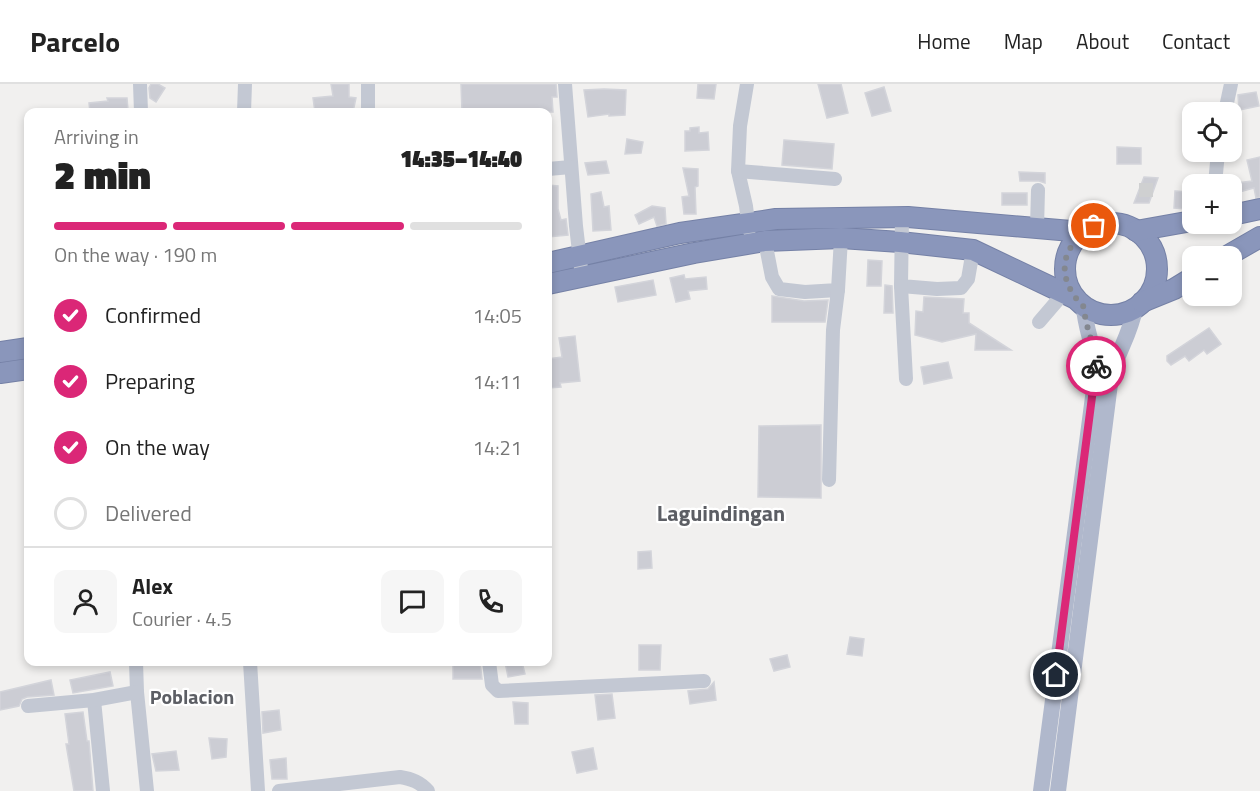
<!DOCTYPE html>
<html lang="en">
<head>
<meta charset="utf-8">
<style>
	:root { --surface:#fff; --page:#f6f6f6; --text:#222; --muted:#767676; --line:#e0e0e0; --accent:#db2777 }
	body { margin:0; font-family:"Titillium Web",sans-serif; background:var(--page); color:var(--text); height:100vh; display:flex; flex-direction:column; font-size:22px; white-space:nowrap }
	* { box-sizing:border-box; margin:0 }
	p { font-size:20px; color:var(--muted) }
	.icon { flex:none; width:33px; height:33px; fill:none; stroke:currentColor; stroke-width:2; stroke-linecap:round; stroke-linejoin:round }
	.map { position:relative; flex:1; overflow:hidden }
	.drawer { position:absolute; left:24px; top:24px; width:528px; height:558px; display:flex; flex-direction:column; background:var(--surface); border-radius:12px; box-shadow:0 3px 9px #0003 }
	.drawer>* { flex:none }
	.tools { position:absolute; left:1182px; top:18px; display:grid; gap:12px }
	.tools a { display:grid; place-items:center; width:60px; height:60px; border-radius:12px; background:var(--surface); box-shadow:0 3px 9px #0003; font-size:30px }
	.pin { position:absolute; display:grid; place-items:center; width:51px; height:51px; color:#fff; margin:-26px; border:3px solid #fff; border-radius:50%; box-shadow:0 2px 6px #0007 }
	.courier { position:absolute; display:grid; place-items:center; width:60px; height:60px; margin:-30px; border:4px solid #db2777; border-radius:50%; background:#fff; color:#222; box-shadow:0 2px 8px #0007 }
	.headline em { font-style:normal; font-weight:800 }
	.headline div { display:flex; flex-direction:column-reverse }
	.headline { display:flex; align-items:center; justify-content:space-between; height:102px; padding:0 30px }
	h1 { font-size:39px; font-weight:800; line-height:45px }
	.bar { display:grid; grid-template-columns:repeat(4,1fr); gap:9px 6px; align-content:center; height:72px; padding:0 30px }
	.bar i { height:8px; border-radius:4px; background:var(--line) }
	.bar .on { background:var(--accent) }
	.bar p { grid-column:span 4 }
	.line { display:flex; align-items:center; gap:15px; padding:0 30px; border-top:2px solid var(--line) }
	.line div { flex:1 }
	.round { display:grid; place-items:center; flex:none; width:63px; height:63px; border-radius:12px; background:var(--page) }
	ol { padding:0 30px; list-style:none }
	li { display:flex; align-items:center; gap:18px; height:66px }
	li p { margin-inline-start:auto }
	li .icon { padding:6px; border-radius:50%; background:var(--accent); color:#fff; stroke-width:4 }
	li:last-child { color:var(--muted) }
	li i { width:33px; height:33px; border:3px solid var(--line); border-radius:50% }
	header { display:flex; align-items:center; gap:36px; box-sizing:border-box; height:84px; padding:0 30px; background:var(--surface); border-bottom:2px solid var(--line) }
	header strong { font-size:28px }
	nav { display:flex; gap:33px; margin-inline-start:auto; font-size:21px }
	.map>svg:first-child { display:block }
</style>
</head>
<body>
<header>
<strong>Parcelo</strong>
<nav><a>Home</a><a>Map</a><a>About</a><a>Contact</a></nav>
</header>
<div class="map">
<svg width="1260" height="707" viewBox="0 0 1260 707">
	<rect width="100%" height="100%" fill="#f1f0ef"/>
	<g fill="#cccdd4" stroke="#d3d4da" stroke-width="1.5">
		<path d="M 151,0 L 158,0 L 165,4 L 156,18 L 150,14 L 149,4 Z"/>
		<path d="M 331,0 L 349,0 L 349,13 L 356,14 L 353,28 L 315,28 L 313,14 L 333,12 Z"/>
		<path d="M 461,0 L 556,0 L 557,13 L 552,13 L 553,28 L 462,28 Z"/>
		<path d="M 698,0 L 716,0 L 714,15 L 697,14 Z"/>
		<path d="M 818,0 L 841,0 L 848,29 L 827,34 Z"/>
		<path d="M 884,3 L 891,27 L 872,32 L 865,9 Z"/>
		<path d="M 604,5 L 626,6 L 625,31 L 609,32 L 609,30 L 588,33 L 584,6 Z"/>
		<path d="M 1256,8 L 1259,22 L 1239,26 L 1238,11 Z"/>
		<path d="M 107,14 L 127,14 L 128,26 L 90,28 L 89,19 L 108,17 Z"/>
		<path d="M 699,43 L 699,49 L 708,48 L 709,66 L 685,67 L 685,47 L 690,47 L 690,44 Z"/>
		<path d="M 627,55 L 643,58 L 641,69 L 625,70 Z"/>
		<path d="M 784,56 L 834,60 L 832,85 L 782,81 Z"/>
		<path d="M 1117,63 L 1141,64 L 1141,80 L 1117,80 Z"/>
		<path d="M 1260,73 L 1260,113 L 1256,114 L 1254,104 L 1239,108 L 1237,99 L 1252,97 L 1247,76 Z"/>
		<path d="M 606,77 L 609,89 L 588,91 L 585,79 Z"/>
		<path d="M 683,84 L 698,85 L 698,102 L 695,103 L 696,130 L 684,130 L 682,113 L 689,112 Z"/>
		<path d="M 1019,88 L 1045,89 L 1045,99 L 1039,97 L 1020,97 Z"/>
		<path d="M 1144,93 L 1158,94 L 1149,119 L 1134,119 Z"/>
		<path d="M 548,101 L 558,102 L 558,125 L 561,136 L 566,135 L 568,151 L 548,153 Z"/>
		<path d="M 1175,107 L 1188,108 L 1186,125 L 1174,124 Z"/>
		<path d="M 601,108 L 604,123 L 609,122 L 611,146 L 593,147 L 591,110 Z"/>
		<rect x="1002" y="109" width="25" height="12"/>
		<path d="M 652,122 L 665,124 L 666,140 L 657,142 L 654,133 L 639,140 L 635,131 Z"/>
		<path d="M 868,176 L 882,177 L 881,202 L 867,202 Z"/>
		<path d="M 684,191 L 685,195 L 706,193 L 707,205 L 688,207 L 690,215 L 676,218 L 670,194 Z"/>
		<path d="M 653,196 L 656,211 L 618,218 L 615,203 Z"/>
		<path d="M 885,201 L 892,202 L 893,229 L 884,229 Z"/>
		<path d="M 772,212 L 804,217 L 828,216 L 825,238 L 772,238 Z"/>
		<path d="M 924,213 L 964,215 L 963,229 L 969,229 L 969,239 L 1011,266 L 975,266 L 976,250 L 942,258 L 915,251 L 916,227 L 923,228 Z"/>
		<path d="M 1209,244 L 1221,260 L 1207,270 L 1204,266 L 1189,277 L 1185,272 L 1171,281 L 1167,277 L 1167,272 Z"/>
		<path d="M 575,252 L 580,297 L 560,299 L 561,303 L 548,304 L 548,275 L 562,273 L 559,254 Z"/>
		<path d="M 948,278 L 952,294 L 924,300 L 921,283 Z"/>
		<path d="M 821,341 L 821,414 L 758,413 L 759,342 Z"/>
		<path d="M 651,467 L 652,484 L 638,485 L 638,468 Z"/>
		<path d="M 850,553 L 864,555 L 862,572 L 847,570 Z"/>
		<path d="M 639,561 L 661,561 L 660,586 L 639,586 Z"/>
		<path d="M 787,571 L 790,583 L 774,587 L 770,575 Z"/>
		<path d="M 453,578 L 480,578 L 482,595 L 453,595 Z"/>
		<path d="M 505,578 L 522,578 L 525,590 L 508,593 Z"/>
		<path d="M 110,588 L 113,602 L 73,609 L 70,596 Z"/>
		<path d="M 51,596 L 54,611 L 27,613 L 22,615 L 19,622 L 0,626 L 0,608 Z"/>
		<path d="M 714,598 L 716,616 L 690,620 L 688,607 L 708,605 Z"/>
		<path d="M 612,610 L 615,634 L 598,636 L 595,611 Z"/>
		<path d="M 513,618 L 528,619 L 528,640 L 515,640 Z"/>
		<path d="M 279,626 L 281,646 L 263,649 L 262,628 Z"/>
		<path d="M 83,628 L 87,657 L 89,657 L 93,707 L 74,707 L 66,660 L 69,660 L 65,630 Z"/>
		<path d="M 209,654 L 227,655 L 226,673 L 212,675 Z"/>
		<path d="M 593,664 L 597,685 L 577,689 L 572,668 Z"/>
		<path d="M 176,667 L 179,686 L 156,687 L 152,670 Z"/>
		<path d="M 286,674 L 287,695 L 272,695 L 270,676 Z"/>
	</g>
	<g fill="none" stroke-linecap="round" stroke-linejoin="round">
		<path stroke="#cfd0d1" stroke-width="14" stroke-dasharray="14 7" stroke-linecap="butt" d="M 1139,106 L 1154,106"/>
		<defs>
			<g id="highway">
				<path d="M 1232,131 L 1260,125"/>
				<circle cx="1111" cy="185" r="46"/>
				<path d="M 1136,147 L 1192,137"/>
				<path d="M 1227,172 L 1260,153"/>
				<path d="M 548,179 L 680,149 L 776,135 L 908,133 L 1083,148"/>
				<path d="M 548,200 L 694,169 L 765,157 L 841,154 L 900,158 L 973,166 L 1074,214"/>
				<path d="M 1142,218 L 1174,205 L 1192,194"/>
				<path d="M 0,268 L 28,264"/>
				<path d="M 0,289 L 28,285"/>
			</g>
		</defs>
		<use href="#highway" stroke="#7581a6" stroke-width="22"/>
		<g stroke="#c3c8d3" stroke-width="14">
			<path d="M 140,0 L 141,28"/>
			<path d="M 368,0 L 368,28"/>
			<path d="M 565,0 L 576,142 L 582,193"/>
			<path d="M 747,0 L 740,42 L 738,87 L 746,122 L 749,146"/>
			<path d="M 244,28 L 245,0"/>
			<path d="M 1225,28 L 1231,0"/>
			<path d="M 548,85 L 571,83"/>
			<path d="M 738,87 L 835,95"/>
			<path d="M 1215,100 L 1218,68"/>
			<path d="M 902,134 L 901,202 L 937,205 L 961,204 L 968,195 L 973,166"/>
			<path d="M 1037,144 L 1038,106"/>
			<path d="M 765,157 L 772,193 L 779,205 L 805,208 L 838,206 L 841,154"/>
			<path d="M 901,202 L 906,295"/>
			<path d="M 1039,238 L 1063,210"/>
			<path d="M 829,396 L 833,246 L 838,206"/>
			<path d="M 136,578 L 137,608 L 147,707"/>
			<path d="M 250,578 L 258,707"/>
			<path d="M 489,578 L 492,601 L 498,607 L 704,597"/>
			<path d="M 94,616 L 103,707"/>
			<path d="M 28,622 L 94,616 L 137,608"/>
			<path d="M 279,707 L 400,693 C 412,695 420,698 428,707"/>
		</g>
		<g stroke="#b0b8cc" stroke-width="16">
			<path d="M 1041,707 L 1096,290 C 1096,266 1085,246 1084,223"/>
			<path d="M 1058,707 L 1111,292 C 1117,269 1131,249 1135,224"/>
		</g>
		<use href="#highway" stroke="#8a96bb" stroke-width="20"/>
	</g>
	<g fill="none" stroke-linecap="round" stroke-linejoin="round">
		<path stroke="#83878f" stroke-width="6" stroke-dasharray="0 10.8" d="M 1094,142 C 1059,162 1055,195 1084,223 C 1085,243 1095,261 1096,282"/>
		<path stroke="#db2777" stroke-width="8" d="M 1056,591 L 1096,282"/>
	</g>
	<g text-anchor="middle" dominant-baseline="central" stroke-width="4.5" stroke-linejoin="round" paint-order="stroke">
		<g font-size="20" font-weight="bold" fill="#5c5e64" stroke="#fff">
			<text x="192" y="612">Poblacion</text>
		</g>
		<g font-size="22" font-weight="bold" fill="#5c5e64" stroke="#fff">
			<text x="721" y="429">Laguindingan</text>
		</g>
	</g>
</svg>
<div class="tools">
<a><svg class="icon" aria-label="locate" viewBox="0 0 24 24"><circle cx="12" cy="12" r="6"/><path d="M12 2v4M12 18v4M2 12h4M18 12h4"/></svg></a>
<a>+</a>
<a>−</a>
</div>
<div class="pin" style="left:1094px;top:142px;background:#ea580c"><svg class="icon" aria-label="bag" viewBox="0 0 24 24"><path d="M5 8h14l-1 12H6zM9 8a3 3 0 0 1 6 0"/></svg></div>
<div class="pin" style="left:1056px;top:591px;background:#1f2937"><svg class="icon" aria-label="home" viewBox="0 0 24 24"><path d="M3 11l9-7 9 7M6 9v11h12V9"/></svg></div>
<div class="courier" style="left:1096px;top:282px"><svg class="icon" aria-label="bike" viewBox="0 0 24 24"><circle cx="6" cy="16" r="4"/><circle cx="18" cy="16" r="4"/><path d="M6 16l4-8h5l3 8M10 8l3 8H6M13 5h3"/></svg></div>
<section class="drawer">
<div class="headline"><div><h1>2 min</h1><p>Arriving in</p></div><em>14:35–14:40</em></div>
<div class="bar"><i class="on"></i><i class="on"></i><i class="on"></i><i></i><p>On the way · 190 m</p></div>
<ol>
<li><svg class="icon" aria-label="check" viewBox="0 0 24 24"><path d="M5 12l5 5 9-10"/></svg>Confirmed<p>14:05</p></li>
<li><svg class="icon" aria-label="check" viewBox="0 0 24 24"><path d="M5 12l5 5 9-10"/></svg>Preparing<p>14:11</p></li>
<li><svg class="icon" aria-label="check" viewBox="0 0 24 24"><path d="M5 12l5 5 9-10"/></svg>On the way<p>14:21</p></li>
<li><i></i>Delivered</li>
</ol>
<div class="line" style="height:108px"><a class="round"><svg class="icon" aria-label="person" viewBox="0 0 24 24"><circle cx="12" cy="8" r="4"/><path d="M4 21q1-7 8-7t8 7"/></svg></a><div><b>Alex</b><p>Courier · 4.5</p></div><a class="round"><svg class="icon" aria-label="chat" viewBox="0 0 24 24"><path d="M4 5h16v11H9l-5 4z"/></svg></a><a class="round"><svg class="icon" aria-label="phone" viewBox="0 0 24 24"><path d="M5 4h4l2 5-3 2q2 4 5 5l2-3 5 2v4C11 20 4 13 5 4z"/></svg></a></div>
</section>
</div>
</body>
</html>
